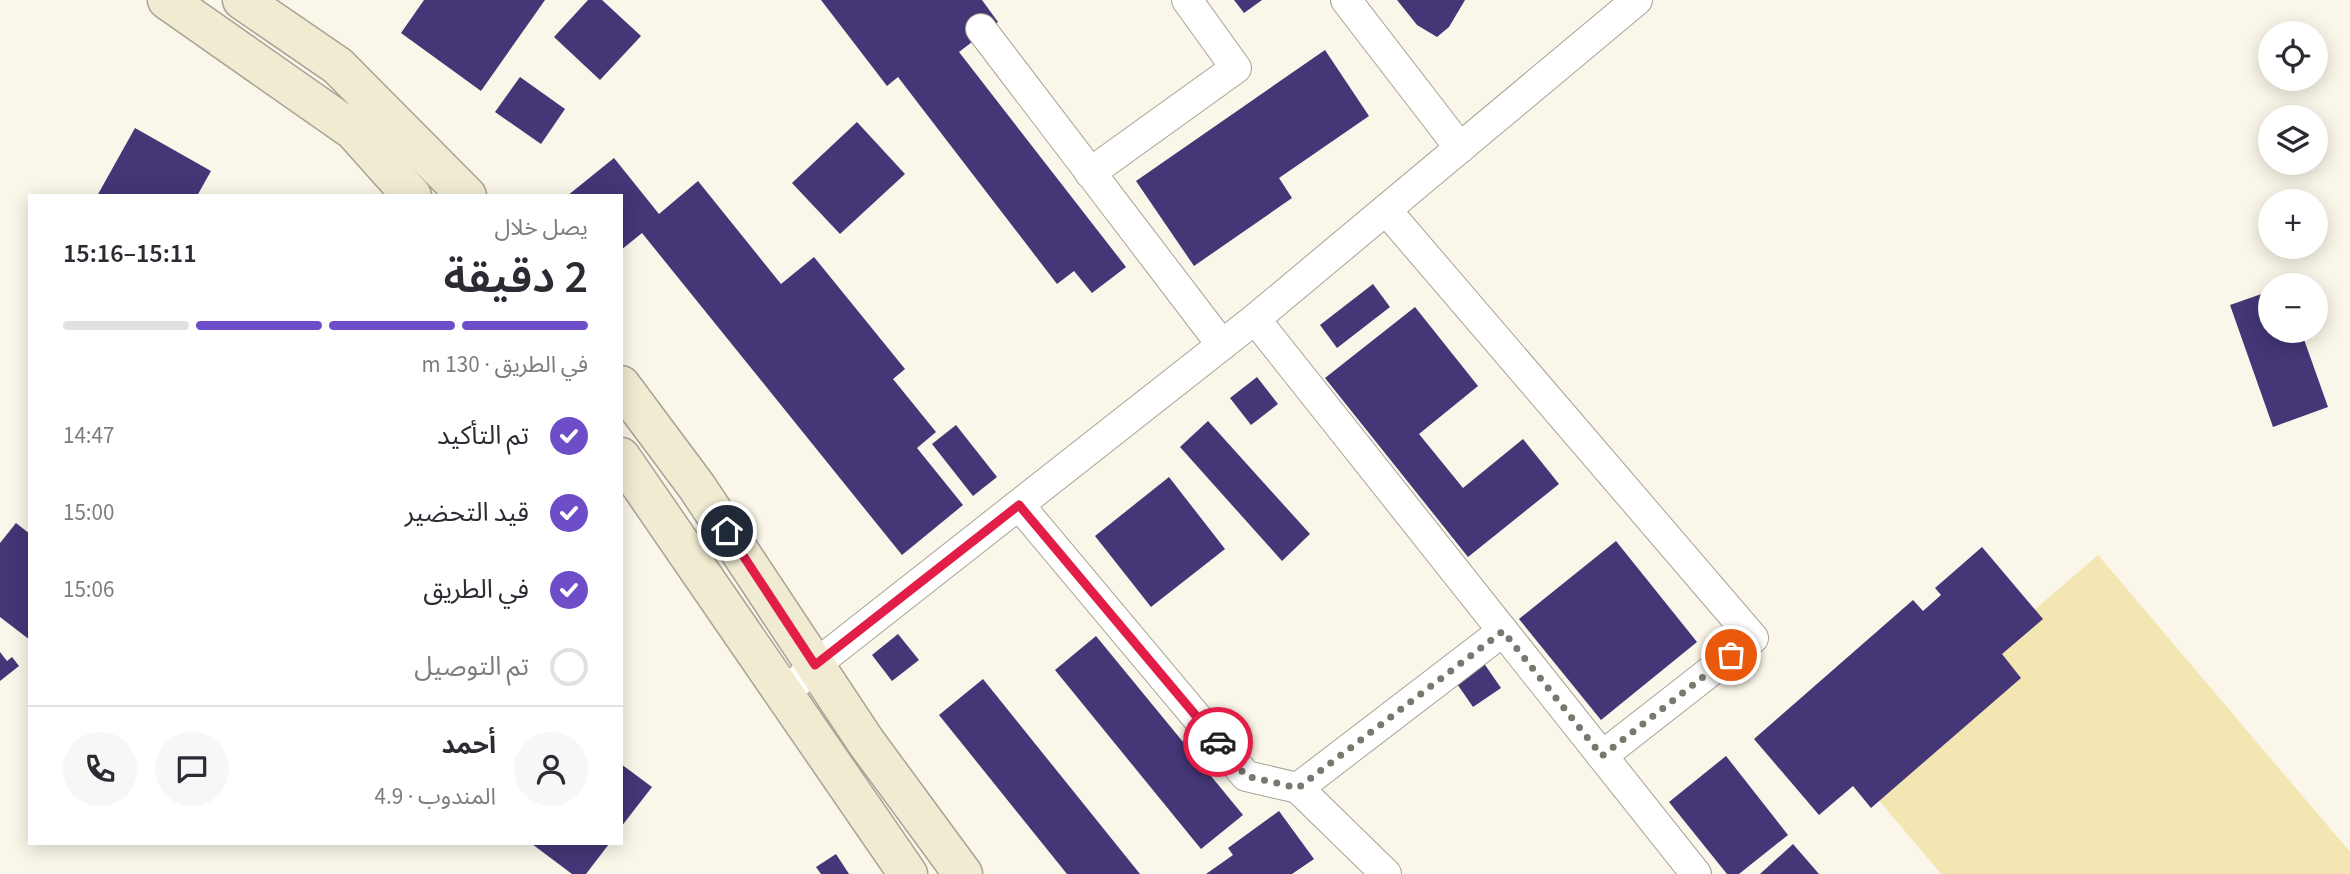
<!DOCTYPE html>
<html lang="ar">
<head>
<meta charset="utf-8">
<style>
	:root { --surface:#fff; --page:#f7f7f7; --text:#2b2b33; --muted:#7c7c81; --line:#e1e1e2; --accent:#6d4ec8 }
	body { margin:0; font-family:"Source Sans 3","Noto Sans Arabic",sans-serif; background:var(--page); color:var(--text); direction:rtl; height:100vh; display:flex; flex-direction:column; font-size:26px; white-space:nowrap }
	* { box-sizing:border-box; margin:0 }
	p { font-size:23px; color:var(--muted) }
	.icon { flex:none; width:38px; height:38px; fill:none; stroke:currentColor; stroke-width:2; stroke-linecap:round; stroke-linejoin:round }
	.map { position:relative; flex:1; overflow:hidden; direction:ltr }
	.drawer { position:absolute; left:28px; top:194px; width:595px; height:651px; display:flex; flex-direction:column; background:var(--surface); border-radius:0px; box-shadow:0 4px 18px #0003; direction:rtl }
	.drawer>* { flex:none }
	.fabs { position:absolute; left:2258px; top:21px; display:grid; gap:14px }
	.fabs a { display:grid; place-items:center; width:70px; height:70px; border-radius:50%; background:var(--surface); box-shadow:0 4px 18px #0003; font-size:35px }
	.pin { position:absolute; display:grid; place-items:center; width:60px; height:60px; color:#fff; margin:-30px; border:4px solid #fff; border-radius:50%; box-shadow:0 2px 7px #0007 }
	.courier { position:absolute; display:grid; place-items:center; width:70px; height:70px; margin:-35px; border:5px solid #e11d48; border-radius:50%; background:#fff; color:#222; box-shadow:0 2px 9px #0007 }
	.overview em { font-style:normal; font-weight:600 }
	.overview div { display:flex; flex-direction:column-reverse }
	.overview { display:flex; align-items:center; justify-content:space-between; height:119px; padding:0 35px }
	h1 { font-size:46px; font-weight:600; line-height:52px }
	.bar { display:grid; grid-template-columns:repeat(4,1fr); gap:10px 7px; align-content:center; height:84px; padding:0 35px }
	.bar i { height:9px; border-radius:5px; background:var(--line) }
	.bar .current { background:var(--accent) }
	.bar p { grid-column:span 4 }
	.line { display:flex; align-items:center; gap:18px; padding:0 35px; border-top:2px solid var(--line) }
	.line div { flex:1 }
	.round { display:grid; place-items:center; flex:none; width:74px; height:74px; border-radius:37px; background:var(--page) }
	ol { padding:0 35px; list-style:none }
	li { display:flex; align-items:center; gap:21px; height:77px }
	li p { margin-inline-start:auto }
	li .icon { padding:7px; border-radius:50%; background:var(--accent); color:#fff; stroke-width:4 }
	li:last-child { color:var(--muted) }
	li i { width:38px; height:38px; border:4px solid var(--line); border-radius:50% }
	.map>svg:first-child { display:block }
</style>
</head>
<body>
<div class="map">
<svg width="2350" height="874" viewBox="0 0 2350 874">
	<rect width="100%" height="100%" fill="#faf6e9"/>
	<path fill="#f3e6b2" d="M 2098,555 L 2350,852 L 2350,874 L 1941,874 L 1851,767 Z"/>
	<g fill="#443677">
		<path d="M 424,0 L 545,0 L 481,91 L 401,33 Z"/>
		<path d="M 588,0 L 602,0 L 641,36 L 600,80 L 554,37 Z"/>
		<path d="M 821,0 L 982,0 L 998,22 L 959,52 L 1126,267 L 1092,293 L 1074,271 L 1057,284 L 898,77 L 887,86 Z"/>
		<path d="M 1234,0 L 1262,0 L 1244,13 Z"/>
		<path d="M 1397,0 L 1465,0 L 1449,27 L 1437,37 L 1417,25 Z"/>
		<path d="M 1325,50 L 1369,116 L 1279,178 L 1292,198 L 1194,266 L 1136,181 Z"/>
		<path d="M 520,77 L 565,109 L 541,144 L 495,112 Z"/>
		<path d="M 857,122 L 905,174 L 840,234 L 792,183 Z"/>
		<path d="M 135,128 L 211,171 L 197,196 L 97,196 Z"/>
		<path d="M 614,158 L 659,214 L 698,181 L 781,284 L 814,257 L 905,369 L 893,379 L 936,432 L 917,448 L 963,505 L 902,555 L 642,233 L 621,250 L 621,196 L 567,196 Z"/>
		<path d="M 1373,284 L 1390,307 L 1337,348 L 1320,325 Z"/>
		<path d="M 2270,291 L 2270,331 L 2301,331 L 2328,407 L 2273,427 L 2230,305 Z"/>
		<path d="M 1415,307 L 1478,386 L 1419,434 L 1463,488 L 1523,439 L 1559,484 L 1468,557 L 1325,378 Z"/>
		<path d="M 1257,377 L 1278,404 L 1251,425 L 1230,398 Z"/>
		<path d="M 1208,421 L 1310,534 L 1282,561 L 1180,447 Z"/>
		<path d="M 956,425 L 997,477 L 973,496 L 932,444 Z"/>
		<path d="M 1169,477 L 1225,549 L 1151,607 L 1095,536 Z"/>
		<path d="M 16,523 L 30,534 L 30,640 L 0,617 L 0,543 Z"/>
		<path d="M 1616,541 L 1697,642 L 1601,720 L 1519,619 Z"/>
		<path d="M 1982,547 L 2043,619 L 2002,654 L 2021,678 L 1871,808 L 1853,786 L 1819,815 L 1754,739 L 1913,600 L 1923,611 L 1941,595 L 1935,588 Z"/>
		<path d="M 898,634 L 919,660 L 892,681 L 872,655 Z"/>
		<path d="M 1096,636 L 1243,815 L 1201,849 L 1055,670 Z"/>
		<path d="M 0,652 L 7,661 L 12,657 L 19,666 L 0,681 Z"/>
		<path d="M 1481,659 L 1501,688 L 1473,707 L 1453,678 Z"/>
		<path d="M 983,679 L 1140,874 L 1067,874 L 939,715 Z"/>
		<path d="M 1726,756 L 1788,835 L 1739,874 L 1727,874 L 1669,802 Z"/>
		<path d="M 621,764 L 652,787 L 621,827 Z"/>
		<path d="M 1279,811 L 1314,859 L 1292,874 L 1206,874 L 1233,855 L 1228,848 Z"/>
		<path d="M 532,844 L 609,844 L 586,874 L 572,874 Z"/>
		<path d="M 1793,844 L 1819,874 L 1760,874 Z"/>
		<path d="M 836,854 L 849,874 L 821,874 L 816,867 Z"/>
	</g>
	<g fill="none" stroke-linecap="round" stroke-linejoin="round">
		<defs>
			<g id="street">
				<path d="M 1346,0 L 1460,148"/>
				<path d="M 981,29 L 1222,345"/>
				<path d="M 1090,173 L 1236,68 L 1187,0"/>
				<path d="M 1386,210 L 1753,638 L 1602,756"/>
				<path d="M 1255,319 L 1696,874"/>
				<path d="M 1019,505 L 1246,776 L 1298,788 L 1503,631"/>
				<path d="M 785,694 L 815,665 L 1255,319 L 1637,0"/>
				<path d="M 1298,788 L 1386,874"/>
			</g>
			<g id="secondary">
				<path d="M 167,0 L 354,131 L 412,196"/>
				<path d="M 242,0 L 338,66 L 467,196"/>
				<path d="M 621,385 L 697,487 L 866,742 L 963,874"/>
				<path d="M 621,457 L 908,874"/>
			</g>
		</defs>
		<use href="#street" stroke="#a6a396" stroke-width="32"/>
		<use href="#secondary" stroke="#a6a396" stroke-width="41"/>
		<use href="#street" stroke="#fff" stroke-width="30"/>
		<use href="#secondary" stroke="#f1ebd2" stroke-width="38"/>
	</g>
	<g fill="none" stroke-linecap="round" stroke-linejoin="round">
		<path stroke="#7a776f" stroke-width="7" stroke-dasharray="0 12.6" d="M 1218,742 L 1246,776 L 1298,788 L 1503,631 L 1602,756 L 1731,655"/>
		<path stroke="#e11d48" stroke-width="9" d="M 727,531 L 815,665 L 1019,505 L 1218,742"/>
	</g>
</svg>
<div class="fabs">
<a><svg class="icon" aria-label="locate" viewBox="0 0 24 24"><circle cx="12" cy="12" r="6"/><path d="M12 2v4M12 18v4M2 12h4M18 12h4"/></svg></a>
<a><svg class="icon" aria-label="layers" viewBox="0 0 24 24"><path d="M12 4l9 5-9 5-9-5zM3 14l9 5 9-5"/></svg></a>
<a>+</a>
<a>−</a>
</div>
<div class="pin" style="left:1731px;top:655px;background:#ea580c"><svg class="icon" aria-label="bag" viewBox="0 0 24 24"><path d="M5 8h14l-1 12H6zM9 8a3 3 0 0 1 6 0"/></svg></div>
<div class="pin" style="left:727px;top:531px;background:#1f2937"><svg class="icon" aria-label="home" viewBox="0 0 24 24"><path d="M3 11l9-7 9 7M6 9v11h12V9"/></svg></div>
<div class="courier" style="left:1218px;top:742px"><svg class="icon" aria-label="car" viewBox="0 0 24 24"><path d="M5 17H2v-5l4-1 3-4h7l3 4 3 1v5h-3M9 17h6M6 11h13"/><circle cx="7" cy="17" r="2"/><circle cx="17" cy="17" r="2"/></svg></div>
<section class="drawer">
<div class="overview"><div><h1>2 دقيقة</h1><p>يصل خلال</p></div><em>15:11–15:16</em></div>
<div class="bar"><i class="current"></i><i class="current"></i><i class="current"></i><i></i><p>في الطريق · 130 m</p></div>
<ol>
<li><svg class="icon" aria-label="check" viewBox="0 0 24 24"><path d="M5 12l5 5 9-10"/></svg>تم التأكيد<p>14:47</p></li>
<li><svg class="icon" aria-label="check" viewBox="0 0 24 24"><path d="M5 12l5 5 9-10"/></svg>قيد التحضير<p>15:00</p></li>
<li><svg class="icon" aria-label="check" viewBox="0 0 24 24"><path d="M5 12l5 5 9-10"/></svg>في الطريق<p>15:06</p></li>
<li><i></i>تم التوصيل</li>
</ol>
<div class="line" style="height:126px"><a class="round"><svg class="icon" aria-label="person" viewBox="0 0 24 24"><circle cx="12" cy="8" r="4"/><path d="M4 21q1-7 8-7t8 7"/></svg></a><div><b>أحمد</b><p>المندوب · 4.9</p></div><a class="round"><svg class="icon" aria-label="chat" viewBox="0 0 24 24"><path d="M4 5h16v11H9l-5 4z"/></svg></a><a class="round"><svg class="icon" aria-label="phone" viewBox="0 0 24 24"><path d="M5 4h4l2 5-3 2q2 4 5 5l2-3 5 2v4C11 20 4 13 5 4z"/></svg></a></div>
</section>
</div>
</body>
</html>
